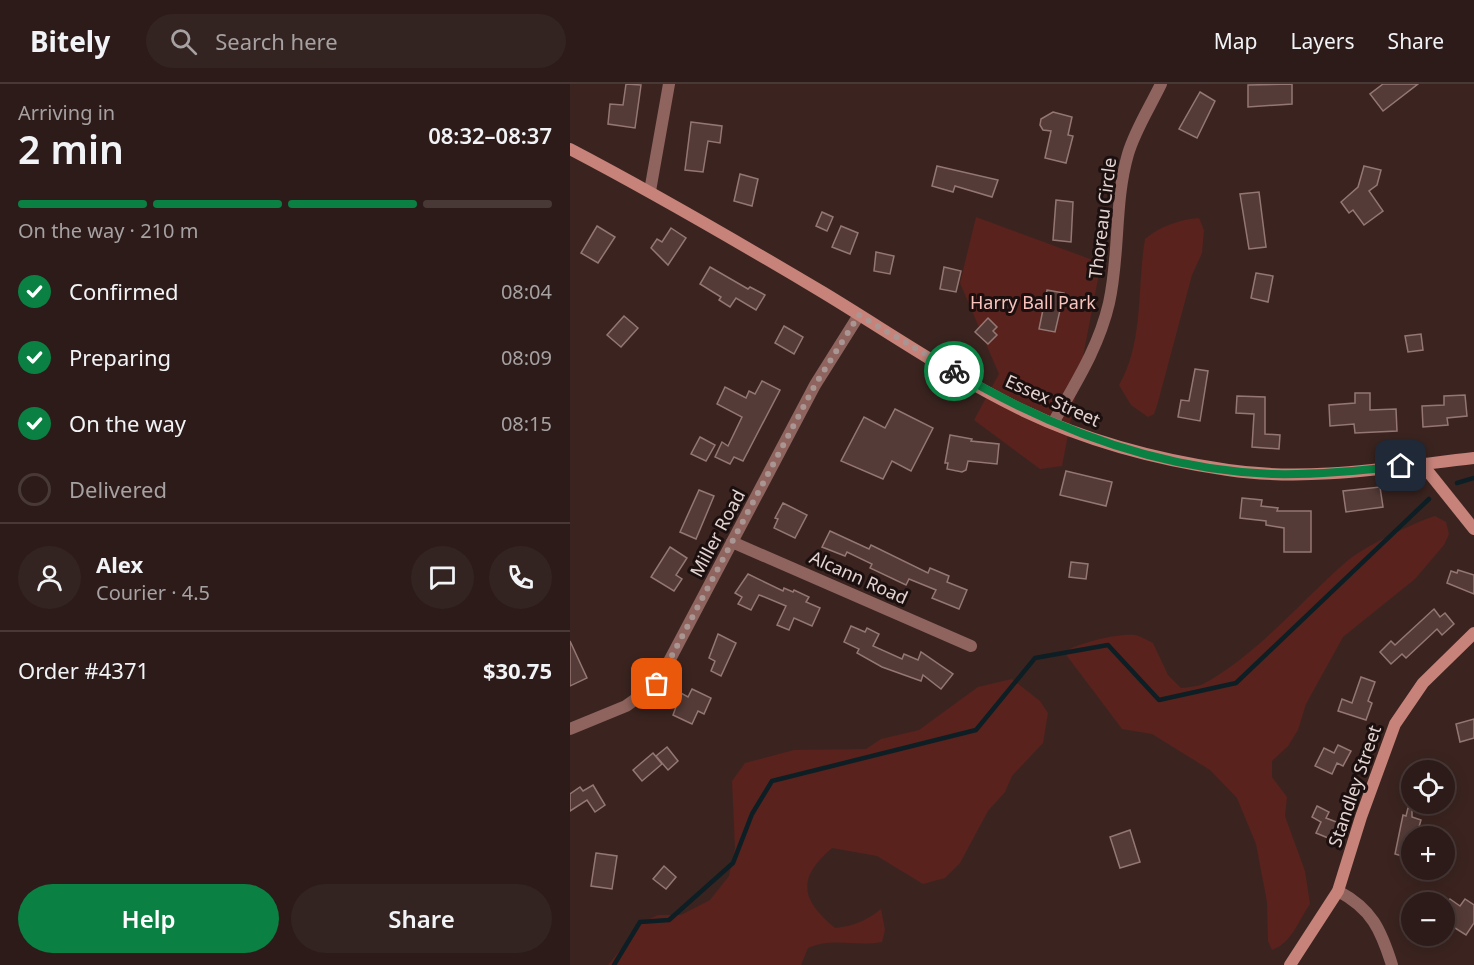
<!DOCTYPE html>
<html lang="en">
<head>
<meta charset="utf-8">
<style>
	:root { --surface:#2c1b18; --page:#342421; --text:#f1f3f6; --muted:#a6a1a2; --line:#483937; --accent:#0b8043 }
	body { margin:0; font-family:"Noto Sans",sans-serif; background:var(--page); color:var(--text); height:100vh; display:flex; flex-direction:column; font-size:22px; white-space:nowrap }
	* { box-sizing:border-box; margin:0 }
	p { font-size:20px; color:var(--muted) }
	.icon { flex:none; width:33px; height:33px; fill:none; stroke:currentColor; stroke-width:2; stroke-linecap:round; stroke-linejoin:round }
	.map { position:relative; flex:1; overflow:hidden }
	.side { display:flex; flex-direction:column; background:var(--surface); width:570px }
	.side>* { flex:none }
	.fabs { position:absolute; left:831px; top:676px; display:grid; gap:12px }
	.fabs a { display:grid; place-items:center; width:54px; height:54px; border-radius:50%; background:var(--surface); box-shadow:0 3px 15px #0003,0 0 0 2px var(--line); font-size:30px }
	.pin { position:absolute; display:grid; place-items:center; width:51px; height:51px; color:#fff; margin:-26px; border-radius:12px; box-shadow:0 3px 9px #0006 }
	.courier { position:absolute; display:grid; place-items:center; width:60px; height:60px; margin:-30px; border:4px solid #0b8043; border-radius:50%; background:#fff; color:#222; box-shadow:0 2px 8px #0007 }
	.overview em { font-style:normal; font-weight:600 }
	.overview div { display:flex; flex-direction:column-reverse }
	.overview { display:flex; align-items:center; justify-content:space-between; height:102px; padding:0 18px }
	h1 { font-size:39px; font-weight:600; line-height:45px }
	.bar { display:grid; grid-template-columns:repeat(4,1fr); gap:9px 6px; align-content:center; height:72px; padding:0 18px }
	.bar i { height:8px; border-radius:4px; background:var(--line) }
	.bar .on { background:var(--accent) }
	.bar p { grid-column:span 4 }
	.line { display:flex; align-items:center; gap:15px; padding:0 18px; border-top:2px solid var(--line) }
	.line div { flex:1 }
	.round { display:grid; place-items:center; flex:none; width:63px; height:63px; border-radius:32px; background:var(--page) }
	ol { padding:0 18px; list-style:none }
	li { display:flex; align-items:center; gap:18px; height:66px }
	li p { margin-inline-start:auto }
	li .icon { padding:6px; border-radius:50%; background:var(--accent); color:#fff; stroke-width:4 }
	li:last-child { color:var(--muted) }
	li i { width:33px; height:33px; border:3px solid var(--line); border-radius:50% }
	.cta { display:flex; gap:12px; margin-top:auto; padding:12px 18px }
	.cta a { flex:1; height:69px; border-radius:36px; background:var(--accent); color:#fff; font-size:24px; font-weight:600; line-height:69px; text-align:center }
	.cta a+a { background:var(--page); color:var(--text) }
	header { display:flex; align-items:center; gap:36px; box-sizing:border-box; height:84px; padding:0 30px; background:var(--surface); border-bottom:2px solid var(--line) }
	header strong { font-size:28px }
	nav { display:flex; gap:33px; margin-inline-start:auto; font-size:21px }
	.search { width:420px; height:54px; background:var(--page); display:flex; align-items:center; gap:15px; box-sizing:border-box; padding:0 21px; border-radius:33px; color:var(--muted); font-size:22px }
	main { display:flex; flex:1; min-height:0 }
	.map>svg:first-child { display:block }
</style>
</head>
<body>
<header>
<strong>Bitely</strong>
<div class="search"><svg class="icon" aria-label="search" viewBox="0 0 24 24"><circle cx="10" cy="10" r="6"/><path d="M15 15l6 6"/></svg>Search here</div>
<nav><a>Map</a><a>Layers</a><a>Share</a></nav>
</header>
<main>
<section class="side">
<div class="overview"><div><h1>2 min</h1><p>Arriving in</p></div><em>08:32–08:37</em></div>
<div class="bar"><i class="on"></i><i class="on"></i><i class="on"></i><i></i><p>On the way · 210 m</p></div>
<ol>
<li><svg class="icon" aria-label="check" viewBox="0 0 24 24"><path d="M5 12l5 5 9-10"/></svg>Confirmed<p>08:04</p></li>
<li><svg class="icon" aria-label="check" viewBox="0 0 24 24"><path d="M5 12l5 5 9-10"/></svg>Preparing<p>08:09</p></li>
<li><svg class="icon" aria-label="check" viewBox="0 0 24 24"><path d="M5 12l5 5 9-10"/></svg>On the way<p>08:15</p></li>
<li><i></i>Delivered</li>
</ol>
<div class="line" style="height:108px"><a class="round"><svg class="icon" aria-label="person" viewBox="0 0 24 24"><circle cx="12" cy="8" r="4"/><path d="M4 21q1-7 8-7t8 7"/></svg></a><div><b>Alex</b><p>Courier · 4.5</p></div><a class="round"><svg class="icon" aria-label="chat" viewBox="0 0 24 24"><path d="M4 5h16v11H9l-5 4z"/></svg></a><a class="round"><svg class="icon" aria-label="phone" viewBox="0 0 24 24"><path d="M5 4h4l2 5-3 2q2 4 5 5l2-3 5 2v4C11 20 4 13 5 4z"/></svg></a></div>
<div class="line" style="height:78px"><div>Order #4371</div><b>$30.75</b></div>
<div class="cta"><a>Help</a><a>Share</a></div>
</section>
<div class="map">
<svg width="904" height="881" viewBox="0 0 904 881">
	<rect width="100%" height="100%" fill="#3b2420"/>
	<g fill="#59221d">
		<path d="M 406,133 L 531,179 L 492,382 L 470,385 L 404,336 L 429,290 L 390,199 Z"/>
		<path d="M 629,134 L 634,146 L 632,169 L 622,191 L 588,318 L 584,330 L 578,333 L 561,321 L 549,301 C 574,259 567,202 575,155 C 589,143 610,135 629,134 Z"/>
		<path d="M 865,432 L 876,438 L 879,450 L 874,461 L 845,495 L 773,553 L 736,620 L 728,646 L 718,662 L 702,677 L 702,693 L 717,713 L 715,732 L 735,787 L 740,820 C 728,837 722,859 702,866 L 698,857 L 697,818 L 686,760 L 667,714 L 640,686 L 582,650 L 552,645 L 494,568 C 509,559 548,549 565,551 C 571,552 578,557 583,559 L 598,591 L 611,604 C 618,603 627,603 633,600 C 686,572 731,517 776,478 C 793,463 843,439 865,432 Z"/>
		<path d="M 442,595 L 470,617 L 478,629 L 473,659 L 442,692 L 435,708 L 418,727 L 390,779 L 375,794 L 353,800 L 307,772 L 262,764 C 227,794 230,815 265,844 C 284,842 296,837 311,825 L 315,846 L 312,858 C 284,863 264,853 238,864 L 231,881 L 38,881 L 73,838 L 88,831 L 111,831 L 140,816 L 159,792 L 165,764 L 162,697 L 175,679 L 224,666 L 296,665 L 311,655 L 349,646 L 408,603 Z"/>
	</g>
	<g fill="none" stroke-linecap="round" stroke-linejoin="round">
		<g stroke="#0d1f24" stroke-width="4.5">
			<path d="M 887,399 L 904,394"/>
			<path d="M 44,881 L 70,838 L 99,836 L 163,779 L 182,730 L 202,697 L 406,646 L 465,574 L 538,561 L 589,616 L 666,599 L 859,415"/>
		</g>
	</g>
	<g fill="#543b37" stroke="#947773" stroke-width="1.5">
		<path d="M 56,0 L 71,1 L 65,44 L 38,40 L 40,20 L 53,21 Z"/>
		<path d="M 722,0 L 722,20 L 678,23 L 678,1 Z"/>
		<path d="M 813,0 L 848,0 L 813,27 L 800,10 Z"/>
		<path d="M 630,8 L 645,17 L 627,54 L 609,45 Z"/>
		<path d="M 483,28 L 502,33 L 498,51 L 503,52 L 496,79 L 475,74 L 481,47 L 473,46 L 470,41 L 471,35 Z"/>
		<path d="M 121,38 L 152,42 L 150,59 L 138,57 L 133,88 L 115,86 Z"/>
		<path d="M 367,82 L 428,96 L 422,113 L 385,102 L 383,108 L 362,102 Z"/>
		<path d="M 794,82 L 811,86 L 807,101 L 799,107 L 813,127 L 794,141 L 783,126 L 779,129 L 771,118 L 788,103 Z"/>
		<path d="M 170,90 L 188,95 L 182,122 L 164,117 Z"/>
		<path d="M 689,108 L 696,163 L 679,165 L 670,110 Z"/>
		<path d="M 486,116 L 503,118 L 501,158 L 483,156 Z"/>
		<path d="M 252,128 L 263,133 L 257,147 L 246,142 Z"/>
		<path d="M 27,142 L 45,153 L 28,179 L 11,169 Z"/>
		<path d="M 271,142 L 288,149 L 280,170 L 262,163 Z"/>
		<path d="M 101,144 L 116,154 L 98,181 L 81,164 L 87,155 L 92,158 Z"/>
		<path d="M 306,168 L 324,172 L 320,190 L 304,187 Z"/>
		<path d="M 140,183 L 178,205 L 180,203 L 195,211 L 186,226 L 166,214 L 160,223 L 149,216 L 151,213 L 130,200 Z"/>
		<path d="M 374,183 L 391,187 L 386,208 L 370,205 Z"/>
		<path d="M 686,189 L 703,192 L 698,218 L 681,214 Z"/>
		<path d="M 477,206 L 494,209 L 485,248 L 469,245 Z"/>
		<path d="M 54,232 L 68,244 L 51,263 L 37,251 Z"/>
		<path d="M 418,234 L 427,243 L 423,247 L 427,251 L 418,260 L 405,248 Z"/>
		<path d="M 214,242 L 233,253 L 224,270 L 205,259 Z"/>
		<path d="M 851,250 L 853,266 L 838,268 L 835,252 Z"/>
		<path d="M 625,285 L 638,287 L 630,337 L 608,333 L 611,316 L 619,317 Z"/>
		<path d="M 192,297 L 210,306 L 173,377 L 164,373 L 160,380 L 145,373 L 152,358 L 158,362 L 172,333 L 147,320 L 155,303 L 176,314 L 179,307 L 185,310 Z"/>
		<path d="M 785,309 L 800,309 L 800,326 L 826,325 L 827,347 L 785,349 L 784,340 L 760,342 L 759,321 L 785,319 Z"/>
		<path d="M 895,311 L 897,332 L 877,334 L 878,341 L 853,343 L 852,322 L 874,321 L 874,312 Z"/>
		<path d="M 667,312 L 695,313 L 695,350 L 710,351 L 709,365 L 682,363 L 684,330 L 666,329 Z"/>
		<path d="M 325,325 L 363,344 L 341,387 L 322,377 L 313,395 L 271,377 L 294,333 L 315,344 Z"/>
		<path d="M 380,351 L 402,355 L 401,357 L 429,360 L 427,380 L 398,377 L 396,386 L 392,388 L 377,385 L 378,379 L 375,379 Z"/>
		<path d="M 130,353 L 145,361 L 136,377 L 121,370 Z"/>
		<path d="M 496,387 L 542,398 L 536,422 L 490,411 Z"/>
		<path d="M 810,403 L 813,423 L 776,428 L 773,407 Z"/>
		<path d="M 129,406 L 144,412 L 126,455 L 110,448 Z"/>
		<path d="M 672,414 L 692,416 L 691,422 L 708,424 L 707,427 L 741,427 L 741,468 L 714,468 L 714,444 L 696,441 L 696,437 L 670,434 Z"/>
		<path d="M 213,419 L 237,431 L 225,454 L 204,444 L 208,435 L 205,434 Z"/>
		<path d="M 260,447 L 299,465 L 301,461 L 358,489 L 360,484 L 379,492 L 377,498 L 397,506 L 389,525 L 362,514 L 366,506 L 339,495 L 336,501 L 300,484 L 302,480 L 277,468 L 275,472 L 252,463 Z"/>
		<path d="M 100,463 L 117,474 L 106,491 L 112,495 L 104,507 L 81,493 Z"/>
		<path d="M 501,478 L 518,480 L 516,495 L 499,493 Z"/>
		<path d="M 888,486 L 904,491 L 904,510 L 877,499 L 881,487 L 887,489 Z"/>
		<path d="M 178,490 L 213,507 L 214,504 L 223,508 L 224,506 L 239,513 L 236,518 L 250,524 L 242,542 L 224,534 L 219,546 L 207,541 L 216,522 L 192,512 L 189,511 L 181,526 L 168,520 L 172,513 L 165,509 Z"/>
		<path d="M 864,525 L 870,533 L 875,529 L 884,540 L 872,551 L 867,545 L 836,574 L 832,570 L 821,580 L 810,568 L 821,557 L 825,561 Z"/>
		<path d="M 281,542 L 295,548 L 297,544 L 309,550 L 303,562 L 332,575 L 334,570 L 348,576 L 351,568 L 383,590 L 371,605 L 353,591 L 351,597 L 312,583 L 287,569 L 289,565 L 274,558 Z"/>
		<path d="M 148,550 L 166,559 L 151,592 L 141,587 L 145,577 L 139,574 Z"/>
		<path d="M 0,557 L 17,594 L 0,602 Z"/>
		<path d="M 791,593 L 805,598 L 798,617 L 802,619 L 796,636 L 768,627 L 772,615 L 782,619 Z"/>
		<path d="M 122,605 L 141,614 L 134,630 L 128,627 L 122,640 L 103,631 L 111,609 L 118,613 Z"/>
		<path d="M 904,635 L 904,654 L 890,658 L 886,640 Z"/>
		<path d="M 768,661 L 781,667 L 773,682 L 767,679 L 762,690 L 745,682 L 754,664 L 764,669 Z"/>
		<path d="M 97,663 L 108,677 L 98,686 L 86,672 Z"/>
		<path d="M 83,669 L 92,680 L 72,697 L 63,686 Z"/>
		<path d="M 23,701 L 35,721 L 25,728 L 17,716 L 0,727 L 0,710 L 10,703 L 13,707 Z"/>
		<path d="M 747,722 L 759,728 L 756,734 L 769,739 L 763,756 L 746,749 L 751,738 L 742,733 Z"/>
		<path d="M 838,724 L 842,725 L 842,733 L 851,736 L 846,753 L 842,753 L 842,775 L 825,770 L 833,731 L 836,732 Z"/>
		<path d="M 560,746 L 570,778 L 550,784 L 540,753 Z"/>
		<path d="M 26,769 L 47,772 L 42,805 L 21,802 Z"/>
		<path d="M 94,782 L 106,793 L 96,805 L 83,795 Z"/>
		<path d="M 880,815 L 890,822 L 895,815 L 904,821 L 904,839 L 896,851 L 874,837 L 874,822 Z"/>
	</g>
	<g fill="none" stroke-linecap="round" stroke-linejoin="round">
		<g stroke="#8f645e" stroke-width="12">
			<path d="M 80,107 L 99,0"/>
			<path d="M 483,339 C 505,300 529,263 539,219 C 550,170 544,118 558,70 C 565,46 580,23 591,0"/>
			<path d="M 162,458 L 401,562"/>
			<path d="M 0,645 L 56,622 L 87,600 L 245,301 L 289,231"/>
			<path d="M 768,807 C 802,825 811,846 822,881"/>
		</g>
		<g stroke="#c7837a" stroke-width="12">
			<path d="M 0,65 C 86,110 170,159 254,209 C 320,249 385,294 454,327 C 517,357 589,376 658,386 C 739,398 823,383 904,374"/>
			<path d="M 852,380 L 904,445"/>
			<path d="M 720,881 L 768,807 L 791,733 L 825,640 L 853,599 L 904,549"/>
		</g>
	</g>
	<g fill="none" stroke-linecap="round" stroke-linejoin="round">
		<path stroke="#a99693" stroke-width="6" stroke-dasharray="0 10.8" d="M 87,600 L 245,301 L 289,231 L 384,287"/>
		<path stroke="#0b8043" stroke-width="8" d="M 384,287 C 480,344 590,386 703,390 C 746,391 789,387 831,382"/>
	</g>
	<g text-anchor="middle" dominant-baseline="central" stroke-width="6" stroke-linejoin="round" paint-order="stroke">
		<g font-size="18" fill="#e4d4d1" stroke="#1b100f">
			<text transform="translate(532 134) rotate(-83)">Thoreau Circle</text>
			<text transform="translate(483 316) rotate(24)">Essex Street</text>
			<text transform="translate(147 449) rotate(-62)">Miller Road</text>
			<text transform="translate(289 493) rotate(24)">Alcann Road</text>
			<text transform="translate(784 702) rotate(-71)">Standley Street</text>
		</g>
		<g font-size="18" fill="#f9c3bc" stroke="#1b100f">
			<text x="463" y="218">Harry Ball Park</text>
		</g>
	</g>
</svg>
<div class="fabs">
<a><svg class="icon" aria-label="locate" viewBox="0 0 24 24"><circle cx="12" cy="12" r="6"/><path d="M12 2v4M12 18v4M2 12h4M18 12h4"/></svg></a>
<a>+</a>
<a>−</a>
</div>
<div class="pin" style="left:87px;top:600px;background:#ea580c"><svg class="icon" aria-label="bag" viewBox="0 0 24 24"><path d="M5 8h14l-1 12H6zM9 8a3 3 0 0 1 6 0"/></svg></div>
<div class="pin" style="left:831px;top:382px;background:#1f2937"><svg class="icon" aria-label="home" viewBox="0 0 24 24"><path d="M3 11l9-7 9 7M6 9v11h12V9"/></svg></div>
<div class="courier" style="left:384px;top:287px"><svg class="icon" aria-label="bike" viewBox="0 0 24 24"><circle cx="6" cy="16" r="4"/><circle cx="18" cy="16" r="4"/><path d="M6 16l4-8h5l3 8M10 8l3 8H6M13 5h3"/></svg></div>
</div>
</main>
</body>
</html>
